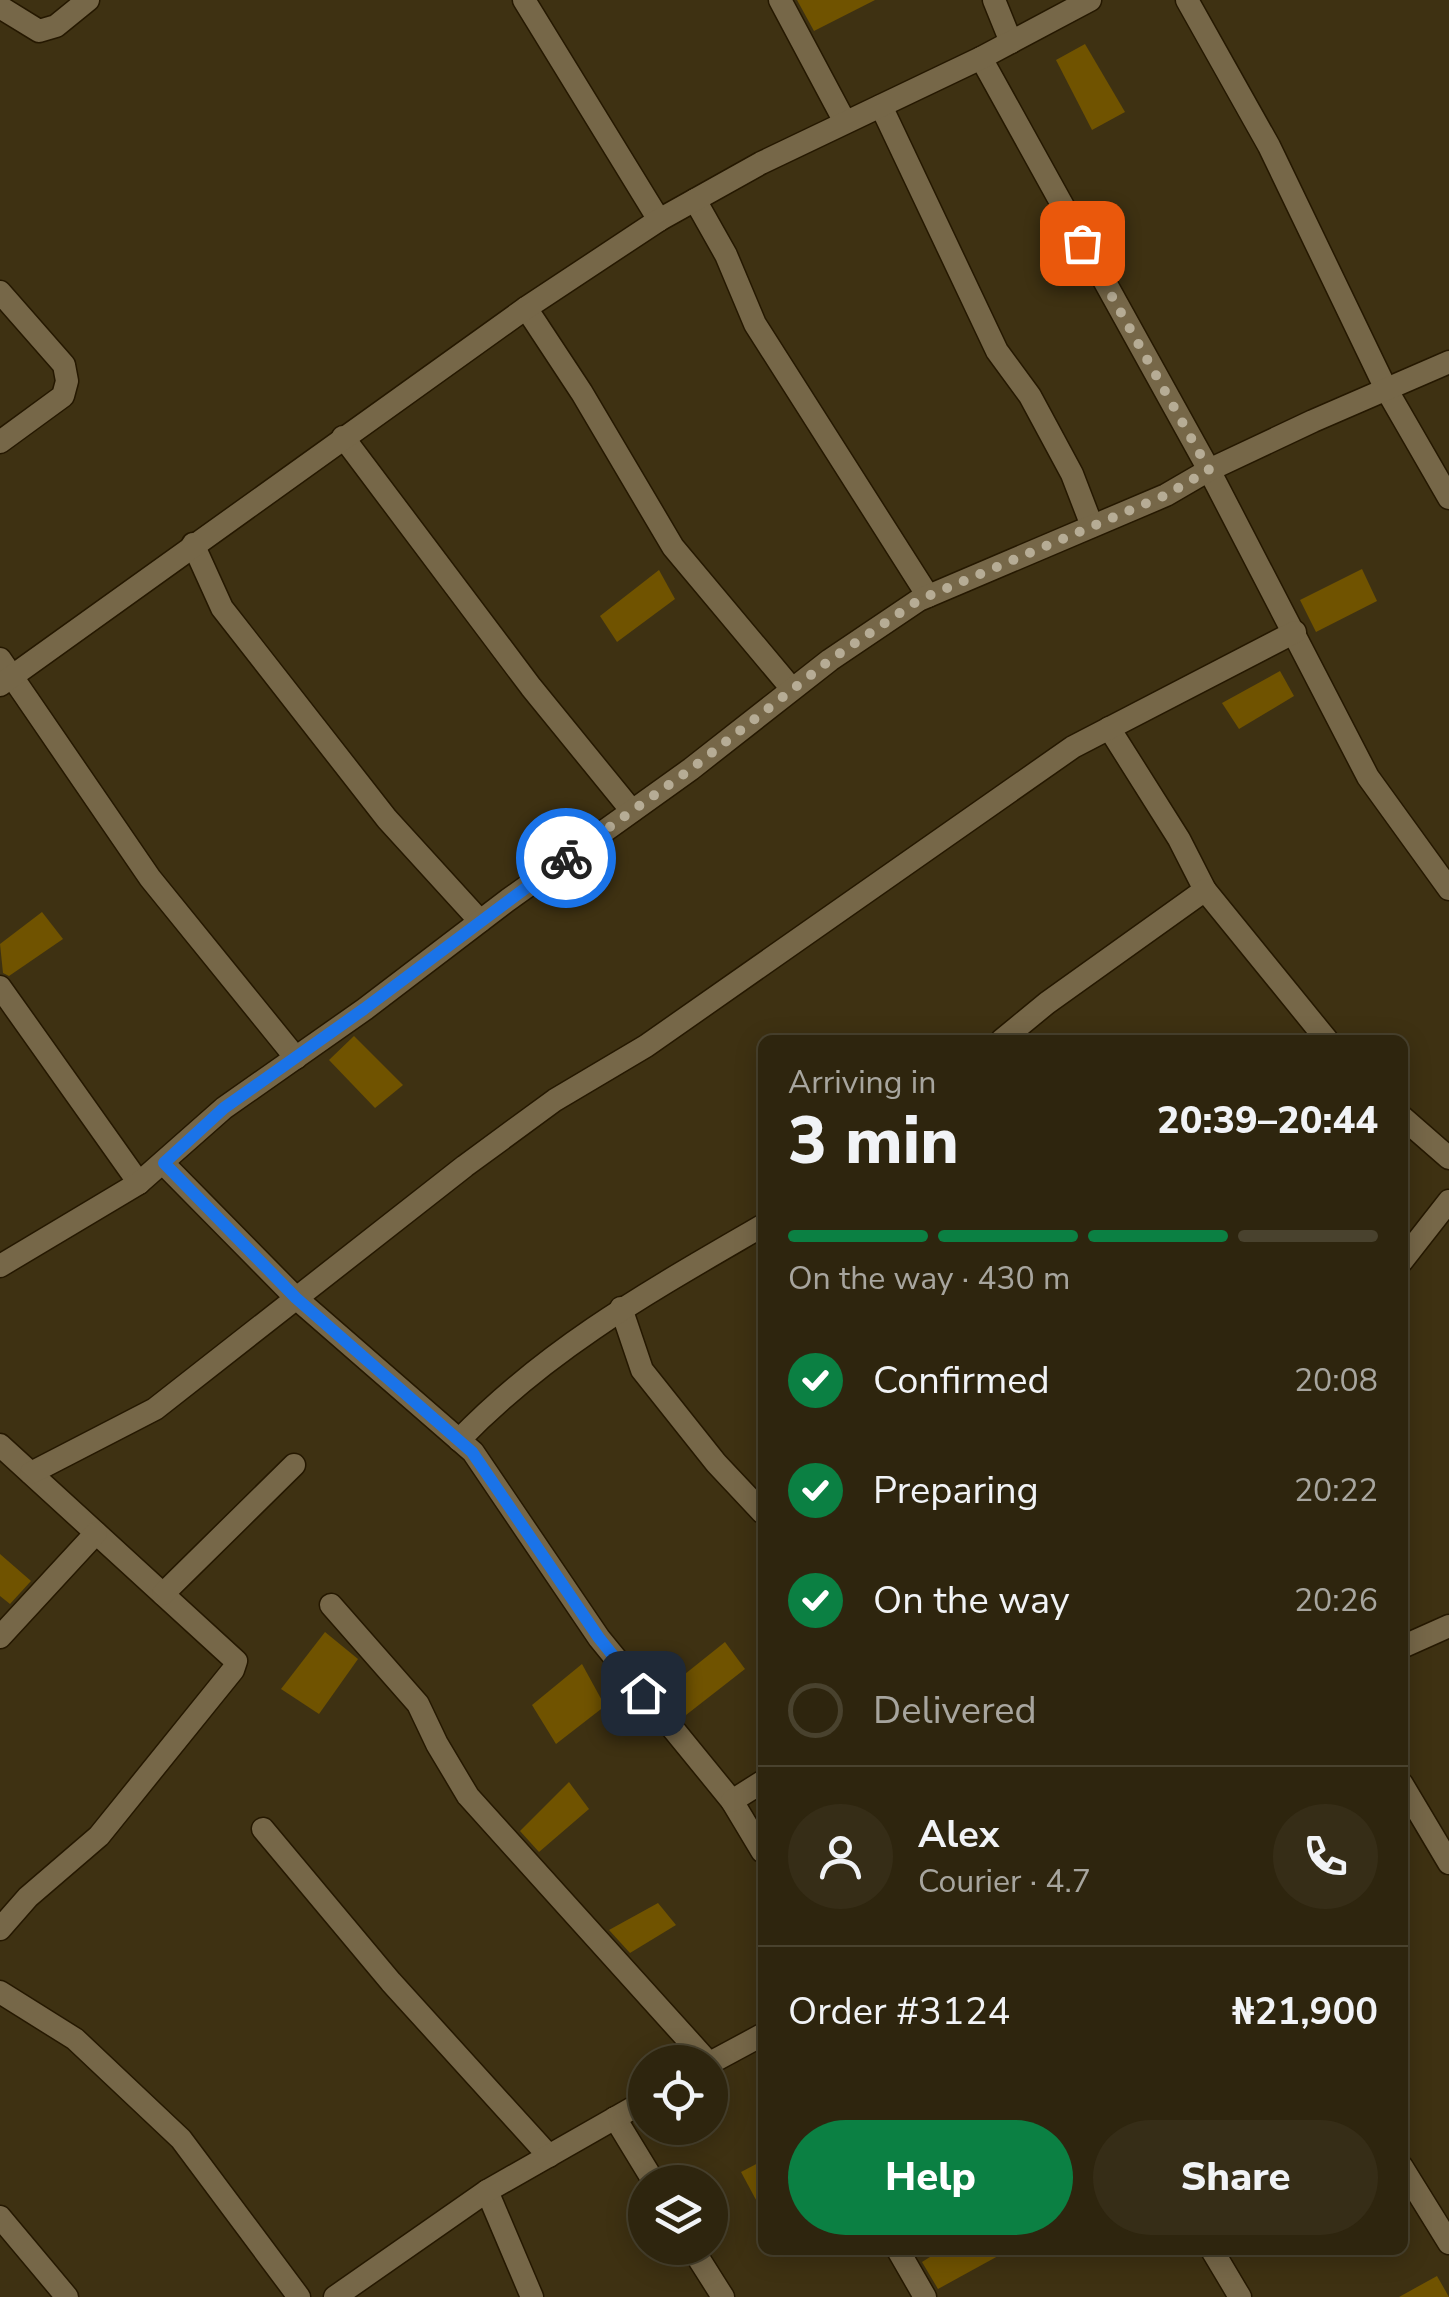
<!DOCTYPE html>
<html lang="en">
<head>
<meta charset="utf-8">
<style>
	:root { --surface:#2e250e; --page:#362d17; --text:#f1f3f6; --muted:#a7a59e; --line:#49422e; --accent:#0b8043 }
	body { margin:0; font-family:"Nunito Sans",sans-serif; background:var(--page); color:var(--text); height:100vh; display:flex; flex-direction:column; font-size:38px; white-space:nowrap }
	* { box-sizing:border-box; margin:0 }
	p { font-size:32px; color:var(--muted) }
	.icon { flex:none; width:55px; height:55px; fill:none; stroke:currentColor; stroke-width:2; stroke-linecap:round; stroke-linejoin:round }
	.map { position:relative; flex:1; overflow:hidden }
	.panel { position:absolute; left:758px; top:1035px; width:650px; height:1220px; display:flex; flex-direction:column; background:var(--surface); border-radius:15px; box-shadow:0 5px 25px #0003,0 0 0 2px var(--line) }
	.panel>* { flex:none }
	.fabs { position:absolute; left:628px; top:2045px; display:grid; gap:20px }
	.fabs a { display:grid; place-items:center; width:100px; height:100px; border-radius:50%; background:var(--surface); box-shadow:0 5px 25px #0003,0 0 0 2px var(--line); font-size:50px }
	.pin { position:absolute; display:grid; place-items:center; width:85px; height:85px; color:#fff; margin:-42px; border-radius:20px; box-shadow:0 5px 15px #0006 }
	.courier { position:absolute; display:grid; place-items:center; width:100px; height:100px; margin:-50px; border:8px solid #1a73e8; border-radius:50%; background:#fff; color:#222; box-shadow:0 2px 12px #0007 }
	.overview em { font-style:normal; font-weight:800 }
	.overview div { display:flex; flex-direction:column-reverse }
	.overview { display:flex; align-items:center; justify-content:space-between; height:170px; padding:0 30px }
	h1 { font-size:65px; font-weight:800; line-height:75px }
	.bar { display:grid; grid-template-columns:repeat(4,1fr); gap:15px 10px; align-content:center; height:120px; padding:0 30px }
	.bar i { height:12px; border-radius:8px; background:var(--line) }
	.bar .on { background:var(--accent) }
	.bar p { grid-column:span 4 }
	.line { display:flex; align-items:center; gap:25px; padding:0 30px; border-top:2px solid var(--line) }
	.line div { flex:1 }
	.round { display:grid; place-items:center; flex:none; width:105px; height:105px; border-radius:52px; background:var(--page) }
	ol { padding:0 30px; list-style:none }
	li { display:flex; align-items:center; gap:30px; height:110px }
	li p { margin-inline-start:auto }
	li .icon { padding:10px; border-radius:50%; background:var(--accent); color:#fff; stroke-width:4 }
	li:last-child { color:var(--muted) }
	li i { width:55px; height:55px; border:5px solid var(--line); border-radius:50% }
	.action { display:flex; gap:20px; margin-top:auto; padding:20px 30px }
	.action a { flex:1; height:115px; border-radius:60px; background:var(--accent); color:#fff; font-size:40px; font-weight:800; line-height:115px; text-align:center }
	.action a+a { background:var(--page); color:var(--text) }
	.map>svg:first-child { display:block }
</style>
</head>
<body>
<div class="map">
<svg width="1449" height="2297" viewBox="0 0 1449 2297">
	<rect width="100%" height="100%" fill="#3e3112"/>
	<g fill="#705300">
		<path d="M 797,0 L 875,0 L 814,31 Z"/>
		<path d="M 1085,44 L 1125,112 L 1092,130 L 1056,60 Z"/>
		<path d="M 1362,569 L 1377,601 L 1316,632 L 1300,600 Z"/>
		<path d="M 659,570 L 675,599 L 617,642 L 600,616 Z"/>
		<path d="M 1280,671 L 1294,696 L 1239,729 L 1222,703 Z"/>
		<path d="M 42,912 L 63,939 L 9,976 L 3,973 L 0,944 Z"/>
		<path d="M 354,1036 L 403,1085 L 375,1108 L 329,1060 Z"/>
		<path d="M 0,1554 L 31,1581 L 10,1604 L 0,1596 Z"/>
		<path d="M 325,1632 L 358,1659 L 319,1714 L 281,1689 Z"/>
		<path d="M 725,1642 L 745,1669 L 686,1715 L 670,1686 Z"/>
		<path d="M 582,1664 L 605,1706 L 556,1744 L 532,1705 Z"/>
		<path d="M 569,1782 L 589,1809 L 539,1852 L 520,1831 Z"/>
		<path d="M 658,1903 L 676,1925 L 630,1953 L 609,1930 Z"/>
		<path d="M 762,2161 L 762,2211 L 741,2172 Z"/>
		<path d="M 941,2250 L 1009,2250 L 938,2289 L 922,2262 Z"/>
		<path d="M 1437,2276 L 1449,2297 L 1399,2297 Z"/>
	</g>
	<g fill="none" stroke-linecap="round" stroke-linejoin="round">
		<defs>
			<g id="street">
				<path d="M 524,0 L 659,220"/>
				<path d="M 780,0 L 845,122"/>
				<path d="M 994,0 L 1011,42"/>
				<path d="M 1187,0 L 1269,146 L 1385,387 L 1449,498"/>
				<path d="M 0,7 L 39,31 L 56,26 L 88,0"/>
				<path d="M 981,58 L 1209,470 L 1368,777 L 1449,889"/>
				<path d="M 881,106 L 997,351 L 1030,396 L 1072,474 L 1092,526"/>
				<path d="M 695,200 L 726,255 L 755,324 L 928,596"/>
				<path d="M 0,292 L 64,365 L 67,381 L 63,396 L 0,442"/>
				<path d="M 526,308 L 582,393 L 673,547 L 792,689"/>
				<path d="M 343,437 L 531,687 L 632,811"/>
				<path d="M 193,544 L 222,608 L 387,819 L 480,921"/>
				<path d="M 0,659 L 150,878 L 296,1058"/>
				<path d="M 0,685 L 526,308 L 659,220 L 761,163 L 981,58 L 1090,0"/>
				<path d="M 1109,728 L 1179,839 L 1205,890"/>
				<path d="M 0,987 L 139,1183"/>
				<path d="M 1002,1040 L 1047,1003 L 1205,890 L 1327,1040"/>
				<path d="M 1402,1117 L 1449,1158"/>
				<path d="M 163,1163 L 296,1298 L 473,1452 L 599,1638 L 732,1801 L 762,1851"/>
				<path d="M 1402,1261 L 1449,1201"/>
				<path d="M 0,1266 L 139,1183 L 224,1108 L 365,1009 L 508,900 L 691,769 L 830,660 L 919,600 L 1166,495 L 1209,470 L 1313,421 L 1449,362"/>
				<path d="M 621,1308 L 642,1370 L 716,1463 L 762,1512"/>
				<path d="M 459,1440 C 549,1347 652,1290 762,1226"/>
				<path d="M 0,1445 L 236,1661 L 233,1670 L 99,1836 L 28,1897 L 0,1929"/>
				<path d="M 31,1473 L 155,1409 L 465,1166 L 555,1100 L 646,1046 L 1073,747 L 1295,632"/>
				<path d="M 163,1594 L 294,1465"/>
				<path d="M 331,1605 L 418,1704 L 437,1744 L 468,1796 L 708,2062"/>
				<path d="M 0,1637 L 96,1533"/>
				<path d="M 1402,1647 L 1449,1626"/>
				<path d="M 1402,1784 L 1449,1863"/>
				<path d="M 732,1801 L 762,1782"/>
				<path d="M 263,1829 L 391,1982 L 549,2156"/>
				<path d="M 0,1992 L 75,2039 L 181,2139 L 299,2297"/>
				<path d="M 710,2063 L 762,2035"/>
				<path d="M 615,2118 L 654,2182"/>
				<path d="M 1402,2167 L 1449,2243"/>
				<path d="M 487,2191 L 532,2297"/>
				<path d="M 0,2217 L 67,2297"/>
				<path d="M 692,2248 L 723,2297"/>
				<path d="M 898,2250 L 925,2297"/>
				<path d="M 1212,2250 L 1240,2297"/>
				<path d="M 335,2297 L 487,2191 L 645,2101"/>
			</g>
		</defs>
		<use href="#street" stroke="#251800" stroke-width="25"/>
		<use href="#street" stroke="#766748" stroke-width="22"/>
	</g>
	<g fill="none" stroke-linecap="round" stroke-linejoin="round">
		<path stroke="#b6ac95" stroke-width="10" stroke-dasharray="0 18" d="M 566,858 L 691,769 L 830,660 L 919,600 L 1166,495 L 1209,470 L 1082,243"/>
		<path stroke="#1a73e8" stroke-width="12" d="M 566,858 L 364,1009 L 224,1108 L 164,1163 L 296,1298 L 472,1452 L 599,1638 L 643,1693"/>
	</g>
</svg>
<div class="fabs">
<a><svg class="icon" aria-label="locate" viewBox="0 0 24 24"><circle cx="12" cy="12" r="6"/><path d="M12 2v4M12 18v4M2 12h4M18 12h4"/></svg></a>
<a><svg class="icon" aria-label="layers" viewBox="0 0 24 24"><path d="M12 4l9 5-9 5-9-5zM3 14l9 5 9-5"/></svg></a>
</div>
<div class="pin" style="left:1082px;top:243px;background:#ea580c"><svg class="icon" aria-label="bag" viewBox="0 0 24 24"><path d="M5 8h14l-1 12H6zM9 8a3 3 0 0 1 6 0"/></svg></div>
<div class="pin" style="left:643px;top:1693px;background:#1f2937"><svg class="icon" aria-label="home" viewBox="0 0 24 24"><path d="M3 11l9-7 9 7M6 9v11h12V9"/></svg></div>
<div class="courier" style="left:566px;top:858px"><svg class="icon" aria-label="bike" viewBox="0 0 24 24"><circle cx="6" cy="16" r="4"/><circle cx="18" cy="16" r="4"/><path d="M6 16l4-8h5l3 8M10 8l3 8H6M13 5h3"/></svg></div>
<section class="panel">
<div class="overview"><div><h1>3 min</h1><p>Arriving in</p></div><em>20:39–20:44</em></div>
<div class="bar"><i class="on"></i><i class="on"></i><i class="on"></i><i></i><p>On the way · 430 m</p></div>
<ol>
<li><svg class="icon" aria-label="check" viewBox="0 0 24 24"><path d="M5 12l5 5 9-10"/></svg>Confirmed<p>20:08</p></li>
<li><svg class="icon" aria-label="check" viewBox="0 0 24 24"><path d="M5 12l5 5 9-10"/></svg>Preparing<p>20:22</p></li>
<li><svg class="icon" aria-label="check" viewBox="0 0 24 24"><path d="M5 12l5 5 9-10"/></svg>On the way<p>20:26</p></li>
<li><i></i>Delivered</li>
</ol>
<div class="line" style="height:180px"><a class="round"><svg class="icon" aria-label="person" viewBox="0 0 24 24"><circle cx="12" cy="8" r="4"/><path d="M4 21q1-7 8-7t8 7"/></svg></a><div><b>Alex</b><p>Courier · 4.7</p></div><a class="round"><svg class="icon" aria-label="phone" viewBox="0 0 24 24"><path d="M5 4h4l2 5-3 2q2 4 5 5l2-3 5 2v4C11 20 4 13 5 4z"/></svg></a></div>
<div class="line" style="height:130px"><div>Order #3124</div><b>₦21,900</b></div>
<div class="action"><a>Help</a><a>Share</a></div>
</section>
</div>
</body>
</html>
